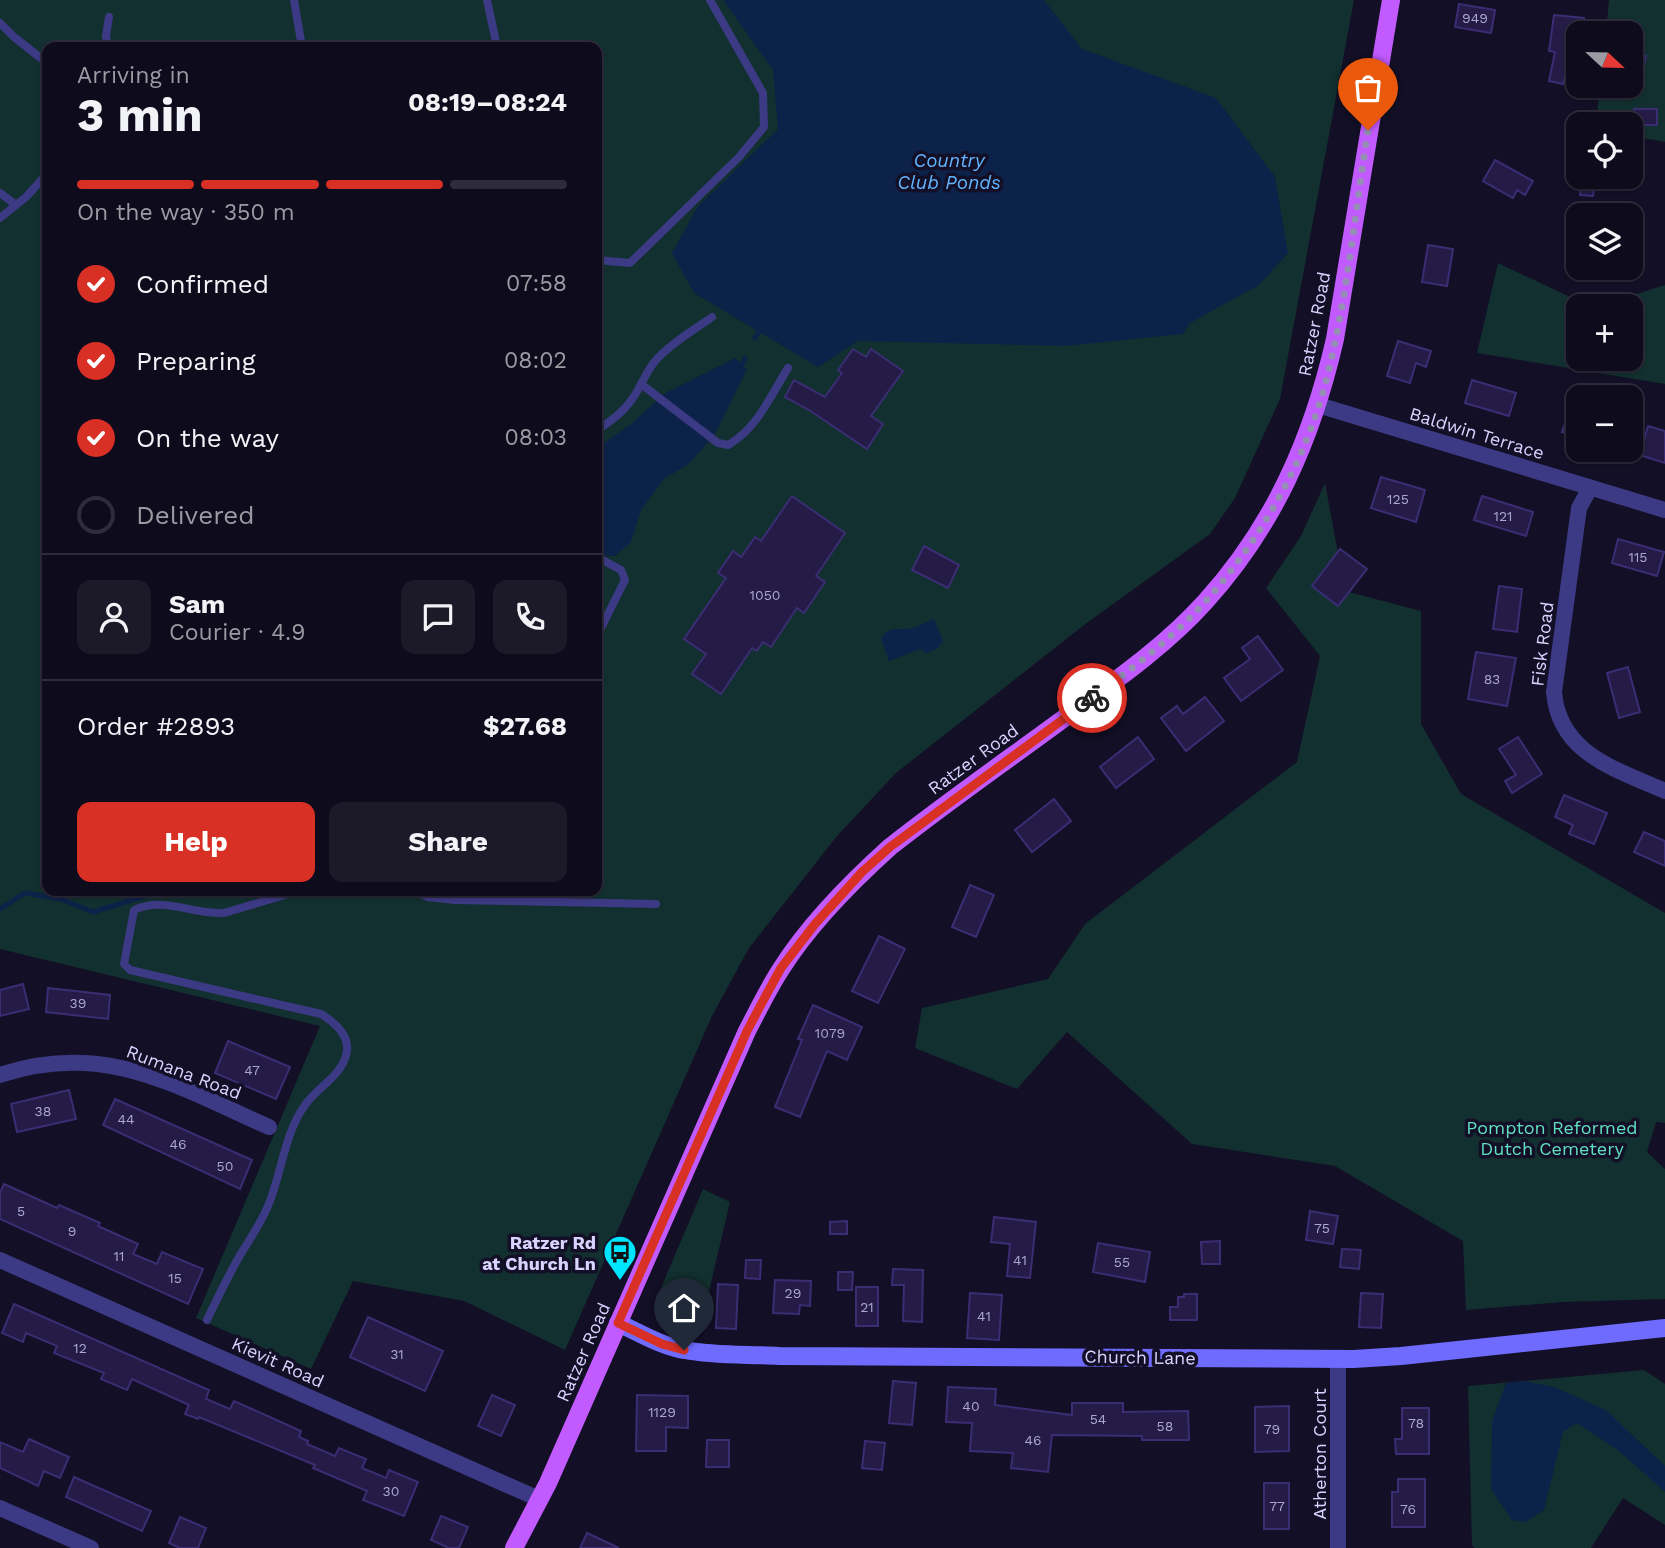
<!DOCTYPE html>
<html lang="en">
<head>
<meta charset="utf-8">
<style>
	:root { --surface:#0e0b1c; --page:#1c1929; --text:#f1f3f6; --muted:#9b9ba3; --line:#2e2b3b; --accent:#d93025 }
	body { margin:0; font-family:"Work Sans",sans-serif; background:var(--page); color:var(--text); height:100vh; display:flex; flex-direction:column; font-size:26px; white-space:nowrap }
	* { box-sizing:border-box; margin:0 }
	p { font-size:23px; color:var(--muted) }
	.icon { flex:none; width:38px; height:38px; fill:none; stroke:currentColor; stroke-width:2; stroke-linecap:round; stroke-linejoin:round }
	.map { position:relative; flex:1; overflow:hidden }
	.drawer { position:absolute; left:42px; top:42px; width:560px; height:854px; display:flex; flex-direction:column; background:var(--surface); border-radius:14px; box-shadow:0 2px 5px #0004,0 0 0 2px var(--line) }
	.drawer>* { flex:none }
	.needle { width:46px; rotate:112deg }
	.tools { position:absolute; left:1566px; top:21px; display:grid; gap:14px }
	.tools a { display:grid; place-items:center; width:77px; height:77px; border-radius:14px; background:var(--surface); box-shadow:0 2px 5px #0004,0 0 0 2px var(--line); font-size:35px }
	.pin { position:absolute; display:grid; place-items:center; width:60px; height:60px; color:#fff; margin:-72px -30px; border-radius:50% 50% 50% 0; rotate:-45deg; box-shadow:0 0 7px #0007 }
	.pin .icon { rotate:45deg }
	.courier { position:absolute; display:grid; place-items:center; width:70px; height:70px; margin:-35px; border:5px solid #d93025; border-radius:50%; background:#fff; color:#222; box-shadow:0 2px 9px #0007 }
	.overview em { font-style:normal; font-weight:700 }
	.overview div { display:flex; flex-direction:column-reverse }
	.overview { display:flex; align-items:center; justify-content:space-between; height:119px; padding:0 35px }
	h1 { font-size:46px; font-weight:700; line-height:52px }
	.bar { display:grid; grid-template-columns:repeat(4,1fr); gap:10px 7px; align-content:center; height:84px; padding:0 35px }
	.bar i { height:9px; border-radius:5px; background:var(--line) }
	.bar .active { background:var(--accent) }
	.bar p { grid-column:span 4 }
	.line { display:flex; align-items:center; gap:18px; padding:0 35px; border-top:2px solid var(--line) }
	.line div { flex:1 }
	.round { display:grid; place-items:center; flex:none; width:74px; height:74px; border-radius:14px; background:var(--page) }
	ol { padding:0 35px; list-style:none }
	li { display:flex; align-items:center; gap:21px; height:77px }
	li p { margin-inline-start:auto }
	li .icon { padding:7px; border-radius:50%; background:var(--accent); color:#fff; stroke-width:4 }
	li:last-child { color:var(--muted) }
	li i { width:38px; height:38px; border:4px solid var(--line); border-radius:50% }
	.action { display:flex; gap:14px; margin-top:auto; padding:14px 35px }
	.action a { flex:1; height:80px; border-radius:14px; background:var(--accent); color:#fff; font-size:28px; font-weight:700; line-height:80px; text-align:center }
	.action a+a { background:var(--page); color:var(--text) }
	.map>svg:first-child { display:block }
</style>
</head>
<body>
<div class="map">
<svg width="1665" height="1548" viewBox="0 0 1665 1548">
	<rect width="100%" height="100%" fill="#130f26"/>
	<g fill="#12302f" fill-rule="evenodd">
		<path d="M 0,0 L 1354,0 L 1280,399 L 1235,498 L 1210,534 L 1084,625 L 896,773 L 837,836 L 749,948 L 712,1016 L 565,1350 L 464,1301 L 353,1281 L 311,1369 L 196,1318 L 320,1026 L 0,949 ZM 47,47 L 597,47 L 597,891 L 47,891 Z"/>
		<path d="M 1609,0 L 1665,0 L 1665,142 L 1631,136 L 1631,124 L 1596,124 L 1600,86 L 1631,86 L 1631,33 L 1606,33 Z"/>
		<path d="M 1498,263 L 1589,306 L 1578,306 L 1578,359 L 1631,359 L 1631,306 L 1599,306 L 1665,285 L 1665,384 L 1477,353 Z"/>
		<path d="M 1325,483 L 1345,591 L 1421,611 L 1421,724 L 1461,794 L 1665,913 L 1665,1123 L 1656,1122 L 1647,1152 L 1665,1169 L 1665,1299 L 1562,1302 L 1466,1310 L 1463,1241 L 1335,1166 L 1192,1144 L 1067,1032 L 1017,1089 L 915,1048 L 922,1008 L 1048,979 L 1085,924 L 1297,762 L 1320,656 L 1266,588 L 1301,536 Z"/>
		<path d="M 703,1189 L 730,1202 L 699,1334 L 658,1316 L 655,1302 Z"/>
		<path d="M 1644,1370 L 1665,1384 L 1665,1525 L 1623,1498 L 1591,1548 L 1475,1548 L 1472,1545 L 1468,1386 Z"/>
	</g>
	<g fill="#0c2248">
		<path d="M 723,0 L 1044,0 L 1082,49 L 1216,98 L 1275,177 L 1288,253 L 1259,285 L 1190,323 L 1183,334 L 1065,346 L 858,341 L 818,367 L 694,293 L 672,253 L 698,206 L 778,129 L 773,70 Z"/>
		<path d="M 735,358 L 747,369 L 715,434 L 690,463 L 664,479 L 641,510 L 631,542 L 615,556 L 606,556 L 597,550 L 597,448 L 631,424 L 664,394 Z"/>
		<path d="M 934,619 L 943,641 L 937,649 L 926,653 L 920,649 L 889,661 L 881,639 C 888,627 894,629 906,629 C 914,629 926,622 934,619 Z"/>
		<path d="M 1524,1381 L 1554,1387 L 1606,1410 L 1665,1466 L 1665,1492 L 1619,1451 L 1577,1423 L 1563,1432 L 1544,1510 L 1525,1522 L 1512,1520 L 1491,1489 L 1492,1421 L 1506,1383 Z"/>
	</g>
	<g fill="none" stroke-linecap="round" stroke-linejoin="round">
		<g stroke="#0c2248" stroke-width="5">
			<path d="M 755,338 L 759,331"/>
			<path d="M 742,364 L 745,358"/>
			<path d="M 0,909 L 25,893 L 61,899 L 93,912 L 149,895 L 178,891"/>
		</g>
	</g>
	<g fill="#241b47" stroke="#3b2d73" stroke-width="2">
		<path d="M 1459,4 L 1495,10 L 1491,33 L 1455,27 Z"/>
		<path d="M 1554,15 L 1584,18 L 1582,33 L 1578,33 L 1578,54 L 1571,53 L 1563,84 L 1549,81 L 1555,52 L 1549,51 Z"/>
		<path d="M 1632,53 L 1646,56 L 1643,72 L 1631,70 Z"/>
		<path d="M 1634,109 L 1657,109 L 1657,125 L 1633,125 Z"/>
		<path d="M 1495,160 L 1533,181 L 1525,195 L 1517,190 L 1513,198 L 1483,181 Z"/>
		<path d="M 1582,177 L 1596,177 L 1593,196 L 1580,195 Z"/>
		<path d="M 1428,245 L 1453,249 L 1447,286 L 1422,282 Z"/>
		<path d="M 1398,341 L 1431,351 L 1426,367 L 1416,363 L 1410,383 L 1387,376 Z"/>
		<path d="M 853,349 L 866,357 L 871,349 L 903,371 L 871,416 L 883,424 L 867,449 L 809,410 L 785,397 L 794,380 L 825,397 L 842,373 L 838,370 Z"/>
		<path d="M 1472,380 L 1516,393 L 1509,416 L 1465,403 Z"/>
		<path d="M 1576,391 L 1578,391 L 1578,437 L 1562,432 Z"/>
		<path d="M 1648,426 L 1665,431 L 1665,463 L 1640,455 Z"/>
		<path d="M 1381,477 L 1425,490 L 1416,522 L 1371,508 Z"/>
		<path d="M 792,496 L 845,533 L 816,576 L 825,582 L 804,613 L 797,608 L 771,647 L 763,642 L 757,651 L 752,648 L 721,694 L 692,674 L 706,654 L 684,639 L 726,578 L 718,573 L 733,551 L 741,557 L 755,537 L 761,541 Z"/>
		<path d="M 1482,496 L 1533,512 L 1526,536 L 1474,520 Z"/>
		<path d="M 1618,539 L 1664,552 L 1657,576 L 1612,563 Z"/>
		<path d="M 924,546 L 959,565 L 948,588 L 912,570 Z"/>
		<path d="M 1340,549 L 1367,569 L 1338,606 L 1312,586 Z"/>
		<path d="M 1499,586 L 1522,589 L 1517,632 L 1493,629 Z"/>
		<path d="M 1258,636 L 1283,670 L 1241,701 L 1224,678 L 1250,659 L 1242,648 Z"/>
		<path d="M 1476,652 L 1516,658 L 1507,706 L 1468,699 Z"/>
		<path d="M 1628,667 L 1640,712 L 1619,718 L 1607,673 Z"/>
		<path d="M 1205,697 L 1224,721 L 1186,751 L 1161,718 L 1177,706 L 1183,714 Z"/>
		<path d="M 1138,737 L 1154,759 L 1116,788 L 1100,767 Z"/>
		<path d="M 1518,737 L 1542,774 L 1512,793 L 1505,781 L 1516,775 L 1499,749 Z"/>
		<path d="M 1564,795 L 1607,813 L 1594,844 L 1569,834 L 1573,825 L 1555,817 Z"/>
		<path d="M 1054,799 L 1071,821 L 1032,852 L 1015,830 Z"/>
		<path d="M 1644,832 L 1665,841 L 1665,866 L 1634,852 Z"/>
		<path d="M 970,885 L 994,895 L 976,937 L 952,927 Z"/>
		<path d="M 879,936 L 905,949 L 878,1003 L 852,991 Z"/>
		<path d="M 23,984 L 29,1009 L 0,1016 L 0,990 Z"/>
		<path d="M 48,988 L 110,995 L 108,1019 L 46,1012 Z"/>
		<path d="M 813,1005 L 862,1027 L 847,1060 L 827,1051 L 800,1117 L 775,1107 L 802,1040 L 798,1039 Z"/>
		<path d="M 228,1041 L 290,1067 L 276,1099 L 215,1073 Z"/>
		<path d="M 69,1090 L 76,1119 L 17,1132 L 11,1104 Z"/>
		<path d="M 115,1099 L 252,1160 L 240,1189 L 103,1125 Z"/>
		<path d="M 4,1184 L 57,1208 L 59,1205 L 100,1223 L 98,1226 L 138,1244 L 133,1254 L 157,1264 L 162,1252 L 203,1269 L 188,1304 L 0,1219 L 0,1193 Z"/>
		<path d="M 1310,1211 L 1338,1216 L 1333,1244 L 1306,1240 Z"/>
		<path d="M 994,1217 L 1036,1222 L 1030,1278 L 1007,1276 L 1010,1244 L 991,1242 Z"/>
		<path d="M 847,1221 L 847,1234 L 830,1234 L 830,1222 Z"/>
		<path d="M 1220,1241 L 1220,1264 L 1202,1264 L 1201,1242 Z"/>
		<path d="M 1098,1243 L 1150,1252 L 1145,1282 L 1093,1272 Z"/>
		<path d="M 1342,1249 L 1361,1250 L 1359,1269 L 1340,1267 Z"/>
		<path d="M 746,1260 L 761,1260 L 760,1279 L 745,1278 Z"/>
		<path d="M 893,1269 L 923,1270 L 922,1322 L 903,1321 L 904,1285 L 892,1285 Z"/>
		<path d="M 838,1272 L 853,1272 L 852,1290 L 838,1290 Z"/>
		<path d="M 775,1280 L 811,1281 L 810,1306 L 800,1305 L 799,1314 L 773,1313 Z"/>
		<path d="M 718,1284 L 738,1285 L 736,1329 L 716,1328 Z"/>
		<rect x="856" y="1287" width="22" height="39"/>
		<path d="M 970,1293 L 1002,1295 L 999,1340 L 967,1338 Z"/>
		<path d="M 1361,1293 L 1383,1294 L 1381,1328 L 1359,1327 Z"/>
		<path d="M 1184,1294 L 1197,1294 L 1197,1320 L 1170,1320 L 1170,1307 L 1178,1307 L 1178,1297 L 1184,1297 Z"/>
		<path d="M 14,1304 L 209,1390 L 206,1399 L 230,1409 L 234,1401 L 301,1431 L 299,1437 L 308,1441 L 307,1444 L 335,1456 L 339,1448 L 366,1459 L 362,1468 L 386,1478 L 389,1470 L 418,1482 L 404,1516 L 363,1500 L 367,1491 L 313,1468 L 315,1465 L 199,1417 L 198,1419 L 185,1414 L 189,1405 L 132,1379 L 127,1390 L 101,1379 L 104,1373 L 54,1353 L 57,1346 L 26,1333 L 23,1342 L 2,1333 Z"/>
		<path d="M 368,1317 L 443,1351 L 425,1391 L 350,1357 Z"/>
		<path d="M 893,1381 L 916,1383 L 912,1425 L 889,1423 Z"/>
		<path d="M 948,1387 L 996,1389 L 995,1405 L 1072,1415 L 1072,1403 L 1123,1403 L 1123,1412 L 1188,1411 L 1189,1440 L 1142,1440 L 1142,1436 L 1052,1435 L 1048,1472 L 1011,1468 L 1013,1453 L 970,1451 L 972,1423 L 946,1422 Z"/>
		<path d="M 492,1395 L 515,1405 L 501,1436 L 478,1426 Z"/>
		<path d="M 637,1395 L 688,1396 L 688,1428 L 666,1427 L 666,1451 L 636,1451 Z"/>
		<path d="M 1289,1406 L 1289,1451 L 1255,1452 L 1255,1407 Z"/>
		<path d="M 1402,1408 L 1429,1408 L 1429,1454 L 1396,1454 L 1395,1439 L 1402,1439 Z"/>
		<path d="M 29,1439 L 69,1457 L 60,1478 L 44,1471 L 38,1486 L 0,1468 L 0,1442 L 23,1452 Z"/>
		<path d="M 707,1440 L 729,1440 L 729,1467 L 706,1467 Z"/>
		<path d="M 865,1441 L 885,1443 L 882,1470 L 862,1468 Z"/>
		<path d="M 74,1477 L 151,1511 L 142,1531 L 66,1497 Z"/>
		<path d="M 1398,1479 L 1425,1479 L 1425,1527 L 1392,1527 L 1392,1492 L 1398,1492 Z"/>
		<rect x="1264" y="1483" width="25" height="46"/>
		<path d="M 441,1516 L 468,1527 L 459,1548 L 449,1548 L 431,1540 Z"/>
		<path d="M 180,1517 L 206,1528 L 198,1548 L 180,1548 L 169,1543 Z"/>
		<path d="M 587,1533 L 619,1548 L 580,1548 Z"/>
	</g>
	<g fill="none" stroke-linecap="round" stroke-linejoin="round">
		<g stroke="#3d3a85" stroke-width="8">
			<path d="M 294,0 L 302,47"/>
			<path d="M 487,0 L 497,47"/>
			<path d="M 0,23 L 14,37 L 47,63"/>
			<path d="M 108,47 L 106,36 L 109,17"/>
			<path d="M 0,193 L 16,205"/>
			<path d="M 0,218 L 26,197 L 47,174"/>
			<path d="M 597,260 L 630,263 L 739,157 L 764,127 L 763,93 L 710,0"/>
			<path d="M 641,384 L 718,443 L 728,445 C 757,429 771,395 788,368"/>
			<path d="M 597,430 C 612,421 627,409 636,393 C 643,382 647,370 656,360 C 671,343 694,330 712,317"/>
			<path d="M 597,557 L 621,570 L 625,580 L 597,636"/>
			<path d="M 413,891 L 428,897 L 455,900 L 656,904"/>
			<path d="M 207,1320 C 217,1299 227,1278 239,1257 C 249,1240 260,1225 268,1206 C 282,1173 284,1134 305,1105 C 318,1086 343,1076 347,1051 C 349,1034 334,1022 321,1014 L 130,970 L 124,964 L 134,910 C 164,896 193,915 224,913 L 298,891"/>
		</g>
		<g stroke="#3d3a85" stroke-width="16">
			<path d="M 1318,405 L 1665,510"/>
			<path d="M 1590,488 L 1579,508 L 1554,692 C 1559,754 1616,769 1665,791"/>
			<path d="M 0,1075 C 105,1040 176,1086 269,1127"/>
			<path d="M 0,1260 L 539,1499"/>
			<path d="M 0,1508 L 91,1548"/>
			<path d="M 1338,1548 L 1338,1359"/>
		</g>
		<path stroke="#6f6bff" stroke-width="18" d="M 618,1323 C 640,1333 661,1346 685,1350 C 715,1356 748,1354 779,1356 L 1354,1359 L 1401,1356 L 1665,1328"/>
		<path stroke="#c25bff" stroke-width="18" d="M 514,1548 L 548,1483 L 747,1031 C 758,1010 768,989 781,969 C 810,923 850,883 890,847 C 952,798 1016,754 1078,708 C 1122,676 1168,643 1205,602 C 1274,526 1312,439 1335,339 L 1391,0"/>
	</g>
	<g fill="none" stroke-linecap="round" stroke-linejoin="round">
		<path stroke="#948fb3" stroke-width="7" stroke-dasharray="0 12.6" d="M 1092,698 C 1131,669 1172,639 1205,602 C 1261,539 1305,462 1326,381 C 1347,299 1355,213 1368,130"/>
		<path stroke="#d93025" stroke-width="9" d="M 684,1350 L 662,1344 L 618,1323 L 747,1031 L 764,999 L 781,968 L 815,924 L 862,872 L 890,847 L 1092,698"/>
	</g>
	<defs>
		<symbol id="bus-pin" viewBox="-11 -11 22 30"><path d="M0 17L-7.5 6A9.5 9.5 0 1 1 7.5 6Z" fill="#00e5ff" stroke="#130f26"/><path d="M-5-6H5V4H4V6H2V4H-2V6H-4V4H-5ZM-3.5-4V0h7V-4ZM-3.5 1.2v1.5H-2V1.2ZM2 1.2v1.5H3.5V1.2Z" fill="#111"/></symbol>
	</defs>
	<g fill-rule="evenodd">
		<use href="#bus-pin" x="601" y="1233" width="38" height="52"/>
	</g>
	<g text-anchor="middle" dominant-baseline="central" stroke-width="7" stroke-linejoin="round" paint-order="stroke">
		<g font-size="14" fill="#aca6d1">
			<text x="1475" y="18">949</text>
			<text x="1398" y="499">125</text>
			<text x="1503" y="516">121</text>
			<text x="1638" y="557">115</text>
			<text x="765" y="595">1050</text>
			<text x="1492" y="679">83</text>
			<text x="78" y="1003">39</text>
			<text x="830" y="1033">1079</text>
			<text x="252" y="1070">47</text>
			<text x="43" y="1111">38</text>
			<text x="126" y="1119">44</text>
			<text x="178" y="1144">46</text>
			<text x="225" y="1166">50</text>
			<text x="21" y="1211">5</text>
			<text x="1322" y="1228">75</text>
			<text x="72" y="1231">9</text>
			<text x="119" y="1256">11</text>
			<text x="1020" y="1260">41</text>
			<text x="1122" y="1262">55</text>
			<text x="175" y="1278">15</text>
			<text x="793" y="1293">29</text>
			<text x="867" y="1307">21</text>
			<text x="984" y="1316">41</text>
			<text x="80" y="1348">12</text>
			<text x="397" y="1354">31</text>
			<text x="971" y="1406">40</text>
			<text x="662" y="1412">1129</text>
			<text x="1098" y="1419">54</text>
			<text x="1416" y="1423">78</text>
			<text x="1165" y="1426">58</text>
			<text x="1272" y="1429">79</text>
			<text x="1033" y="1440">46</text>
			<text x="391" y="1491">30</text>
			<text x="1277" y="1506">77</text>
			<text x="1408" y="1509">76</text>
		</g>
		<g font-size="18" fill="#d9d4ff" stroke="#130f26">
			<text transform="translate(1314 324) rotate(-79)">Ratzer Road</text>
			<text transform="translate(1477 433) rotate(17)">Baldwin Terrace</text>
			<text transform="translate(1542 644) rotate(-83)">Fisk Road</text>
			<text transform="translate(973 759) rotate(-36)">Ratzer Road</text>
			<text transform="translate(184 1072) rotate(21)">Rumana Road</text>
			<text transform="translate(583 1352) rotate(-66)">Ratzer Road</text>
			<text transform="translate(1140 1357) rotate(1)">Church Lane</text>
			<text transform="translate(278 1362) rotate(24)">Kievit Road</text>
			<text transform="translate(1319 1454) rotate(-90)">Atherton Court</text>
		</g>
		<g font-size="18" fill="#5fe0c0" stroke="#130f26">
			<text x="1552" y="1127">Pompton Reformed<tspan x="1552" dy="21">Dutch Cemetery</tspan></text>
		</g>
		<g font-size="18" font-weight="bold" fill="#d9d4ff" stroke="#130f26" text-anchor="end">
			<text x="596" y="1242">Ratzer Rd<tspan x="596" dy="21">at Church Ln</tspan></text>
		</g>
		<g font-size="19" font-style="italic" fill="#62b6ff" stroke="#130f26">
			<text x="949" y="160">Country<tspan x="949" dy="22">Club Ponds</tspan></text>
		</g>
	</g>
</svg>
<div class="tools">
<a><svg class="needle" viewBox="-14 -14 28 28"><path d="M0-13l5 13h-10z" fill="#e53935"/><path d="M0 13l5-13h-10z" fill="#9b9ba3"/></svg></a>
<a><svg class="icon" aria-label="locate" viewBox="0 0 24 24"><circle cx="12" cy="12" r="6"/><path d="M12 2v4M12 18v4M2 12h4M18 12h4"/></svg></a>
<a><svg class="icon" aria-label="layers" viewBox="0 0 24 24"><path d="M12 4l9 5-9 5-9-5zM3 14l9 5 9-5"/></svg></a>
<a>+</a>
<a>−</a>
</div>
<div class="pin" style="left:1368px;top:130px;background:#ea580c"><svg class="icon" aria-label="bag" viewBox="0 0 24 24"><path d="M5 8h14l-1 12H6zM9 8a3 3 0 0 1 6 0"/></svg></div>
<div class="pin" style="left:684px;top:1350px;background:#1f2937"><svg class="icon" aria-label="home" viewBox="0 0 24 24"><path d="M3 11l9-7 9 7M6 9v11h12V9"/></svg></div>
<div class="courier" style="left:1092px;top:698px"><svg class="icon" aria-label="bike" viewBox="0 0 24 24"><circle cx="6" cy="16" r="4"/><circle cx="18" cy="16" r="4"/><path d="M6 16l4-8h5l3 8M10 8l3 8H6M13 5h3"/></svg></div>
<section class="drawer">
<div class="overview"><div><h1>3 min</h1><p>Arriving in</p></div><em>08:19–08:24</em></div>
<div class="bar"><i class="active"></i><i class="active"></i><i class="active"></i><i></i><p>On the way · 350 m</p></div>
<ol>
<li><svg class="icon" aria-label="check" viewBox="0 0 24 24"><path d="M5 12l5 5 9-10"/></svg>Confirmed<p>07:58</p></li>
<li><svg class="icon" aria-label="check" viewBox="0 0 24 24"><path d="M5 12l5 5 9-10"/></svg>Preparing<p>08:02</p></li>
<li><svg class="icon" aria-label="check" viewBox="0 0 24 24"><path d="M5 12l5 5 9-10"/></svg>On the way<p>08:03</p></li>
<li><i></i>Delivered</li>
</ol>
<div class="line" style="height:126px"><a class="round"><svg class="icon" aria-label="person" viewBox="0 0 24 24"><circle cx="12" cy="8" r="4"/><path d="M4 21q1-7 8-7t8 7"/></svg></a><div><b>Sam</b><p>Courier · 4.9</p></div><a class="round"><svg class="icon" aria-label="chat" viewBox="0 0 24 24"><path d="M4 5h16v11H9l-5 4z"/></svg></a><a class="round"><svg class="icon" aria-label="phone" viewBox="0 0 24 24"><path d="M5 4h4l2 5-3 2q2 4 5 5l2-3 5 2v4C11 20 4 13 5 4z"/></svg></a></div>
<div class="line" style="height:91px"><div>Order #2893</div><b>$27.68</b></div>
<div class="action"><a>Help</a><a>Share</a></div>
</section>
</div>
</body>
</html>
